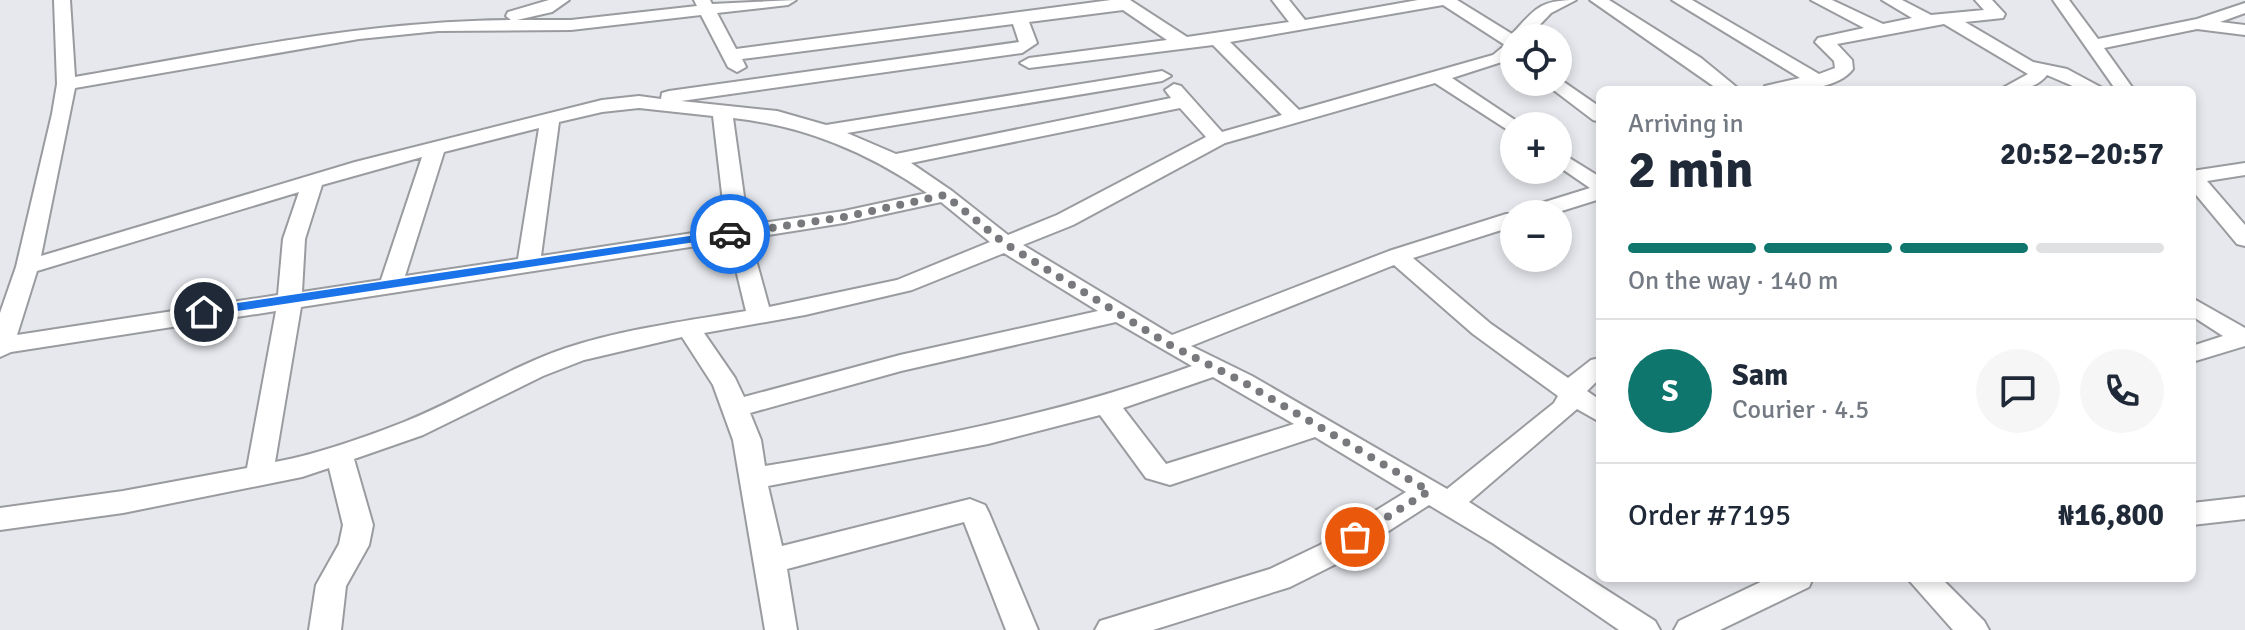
<!DOCTYPE html>
<html lang="en">
<head>
<meta charset="utf-8">
<style>
	:root { --surface:#fff; --page:#f6f6f7; --text:#1f2937; --muted:#747a83; --line:#e0e1e3; --accent:#0f766e }
	body { margin:0; font-family:Signika,sans-serif; background:var(--page); color:var(--text); height:100vh; display:flex; flex-direction:column; font-size:30px; white-space:nowrap }
	* { box-sizing:border-box; margin:0 }
	p { font-size:26px; color:var(--muted) }
	.icon { flex:none; width:44px; height:44px; fill:none; stroke:currentColor; stroke-width:2; stroke-linecap:round; stroke-linejoin:round }
	.map { position:relative; flex:1; overflow:hidden }
	.side { position:absolute; left:1596px; top:86px; width:600px; height:496px; display:flex; flex-direction:column; background:var(--surface); border-radius:12px; box-shadow:0 4px 12px #0003 }
	.side>* { flex:none }
	.controls { position:absolute; left:1500px; top:24px; display:grid; gap:16px }
	.controls a { display:grid; place-items:center; width:72px; height:72px; border-radius:50%; background:var(--surface); box-shadow:0 4px 12px #0003; font-size:40px }
	.pin { position:absolute; display:grid; place-items:center; width:68px; height:68px; color:#fff; margin:-34px; border:4px solid #fff; border-radius:50%; box-shadow:0 2px 8px #0007 }
	.courier { position:absolute; display:grid; place-items:center; width:80px; height:80px; margin:-40px; border:6px solid #1a73e8; border-radius:50%; background:#fff; color:#222; box-shadow:0 2px 10px #0007 }
	.summary em { font-style:normal; font-weight:800 }
	.summary div { display:flex; flex-direction:column-reverse }
	.summary { display:flex; align-items:center; justify-content:space-between; height:136px; padding:0 32px }
	h1 { font-size:52px; font-weight:800; line-height:60px }
	.bar { display:grid; grid-template-columns:repeat(4,1fr); gap:12px 8px; align-content:center; height:96px; padding:0 32px }
	.bar i { height:10px; border-radius:6px; background:var(--line) }
	.bar .selected { background:var(--accent) }
	.bar p { grid-column:span 4 }
	.line { display:flex; align-items:center; gap:20px; padding:0 32px; border-top:2px solid var(--line) }
	.line div { flex:1 }
	.round { display:grid; place-items:center; flex:none; width:84px; height:84px; border-radius:42px; background:var(--page) }
	.map>svg:first-child { display:block }
</style>
</head>
<body>
<div class="map">
<svg width="2245" height="630" viewBox="0 0 2245 630">
	<rect width="100%" height="100%" fill="#e6e8ed"/>
	<g fill="none" stroke-linecap="round" stroke-linejoin="round">
		<defs>
			<g id="street">
				<path d="M 54,0 L 70,0 L 75,77 C 220,52 364,21 511,20 L 506,16 L 508,12 L 549,0 L 569,0 L 552,12 L 517,20 L 571,20 L 697,6 L 694,0 L 710,0 L 712,4 L 796,0 L 788,5 L 717,13 L 736,49 L 1111,0 L 1130,0 L 1187,37 L 1289,22 L 1272,0 L 1289,0 L 1305,20 L 1418,0 L 1457,0 L 1512,34 C 1535,9 1540,0 1576,0 L 1551,13 L 1527,38 L 1514,38 L 1514,58 L 1452,78 L 1521,124 L 1522,126 L 1514,126 L 1514,134 L 1435,83 L 1225,143 L 1073,225 L 1023,245 L 1172,335 L 1389,251 L 1506,214 L 1519,214 L 1522,209 L 1590,188 L 1558,166 L 1558,151 L 1600,177 L 1600,199 L 1552,214 L 1514,214 L 1514,226 L 1413,258 L 1491,324 L 1568,378 L 1591,360 L 1600,358 L 1600,378 L 1587,391 L 1600,400 L 1600,422 L 1577,409 L 1469,502 L 1655,621 L 1660,630 L 1619,630 L 1494,544 L 1429,505 L 1342,561 L 1290,587 L 1153,630 L 1095,630 L 1100,621 L 1270,569 L 1320,545 L 1406,492 L 1315,437 L 1170,485 L 1146,478 L 1100,415 L 988,444 L 768,486 L 782,546 L 970,499 L 985,505 L 989,513 L 1038,630 L 1006,630 L 964,522 L 787,569 L 797,630 L 765,630 L 733,440 L 713,385 L 682,337 L 584,360 L 543,376 L 423,435 L 354,459 L 373,525 L 369,545 L 346,586 L 341,630 L 309,630 L 316,585 L 339,544 L 343,525 L 329,468 L 302,477 L 123,513 L 0,530 L 0,508 L 123,491 L 247,468 L 276,311 L 11,352 L 0,357 L 0,313 L 16,267 L 52,114 L 57,84 ZM 1443,5 L 1505,45 L 1493,55 L 1299,110 L 1230,42 ZM 1123,10 L 1167,40 L 1029,58 L 1020,63 L 1029,68 L 1213,45 L 1282,115 L 1222,132 L 1181,86 L 1174,84 L 1165,90 L 1171,98 L 896,154 L 847,133 L 1162,81 L 1171,76 L 1162,71 L 826,125 L 777,111 L 681,101 L 1022,53 L 1037,43 L 1029,22 ZM 701,15 L 728,67 L 737,72 L 746,67 L 742,59 L 1013,24 L 1019,42 L 669,91 L 662,93 L 661,99 L 639,96 L 602,100 L 355,162 L 41,256 L 75,88 L 359,39 L 438,31 L 571,30 ZM 639,108 L 713,116 L 726,228 L 541,256 L 559,122 L 602,112 ZM 1180,108 L 1206,137 L 1057,215 L 1008,235 L 952,191 L 911,163 ZM 733,118 C 805,126 867,152 927,193 L 844,211 L 748,225 ZM 539,128 L 518,259 L 405,276 L 444,152 ZM 422,157 L 381,280 L 302,292 L 305,239 L 322,185 ZM 299,192 L 283,239 L 278,295 L 17,335 L 37,271 ZM 941,202 L 990,242 L 897,280 L 769,307 L 750,238 L 844,223 ZM 729,241 L 746,311 C 686,321 624,329 566,348 C 510,367 459,400 404,422 C 363,438 318,454 275,462 L 301,307 ZM 1004,253 L 1098,311 L 900,355 L 744,397 L 735,378 L 704,333 L 805,315 L 912,290 ZM 1394,265 L 1473,334 L 1558,396 L 1554,403 L 1447,489 L 1252,376 L 1191,346 ZM 1116,322 L 1192,366 C 1053,417 909,442 765,466 L 761,440 L 750,413 L 901,371 ZM 1213,377 L 1294,424 L 1166,464 L 1123,408 Z"/>
				<path d="M 1590,0 L 1609,0 L 1701,58 L 1740,90 L 1719,90 Z"/>
				<path d="M 1672,0 L 1692,0 L 1819,74 L 1835,68 L 1834,61 L 1815,42 L 1818,38 L 1864,28 L 1811,0 L 1832,0 L 1883,24 L 1912,18 L 1882,0 L 1902,0 L 1931,15 L 1984,10 L 1975,0 L 1992,0 L 2005,14 L 2003,18 L 1965,22 L 2033,62 L 2067,69 L 2106,90 L 2082,90 L 2047,75 C 2035,90 2017,90 1999,90 L 2028,74 L 1944,24 L 1837,44 L 1852,60 L 1853,69 C 1836,92 1789,90 1763,90 L 1765,86 L 1800,78 Z"/>
				<path d="M 2053,0 L 2069,0 L 2098,39 L 2197,19 L 2245,3 L 2245,13 L 2220,22 L 2245,25 L 2245,35 L 2197,29 L 2104,48 L 2134,90 L 2116,90 Z"/>
				<path d="M 1558,78 L 1600,107 L 1600,122 L 1593,120 L 1543,82 L 1558,82 Z"/>
				<path d="M 2245,163 L 2245,175 L 2207,181 L 2245,225 L 2245,246 L 2237,244 L 2192,190 L 2192,171 Z"/>
				<path d="M 2192,298 L 2245,328 L 2245,346 L 2192,362 L 2192,346 L 2223,336 L 2192,316 Z"/>
				<path d="M 2245,497 L 2245,519 L 2192,525 L 2192,503 Z"/>
				<path d="M 1769,578 L 1813,578 L 1809,587 L 1720,630 L 1674,630 L 1679,621 Z"/>
				<path d="M 1907,578 L 1941,578 L 1984,621 L 1989,630 L 1953,630 Z"/>
			</g>
		</defs>
		<use href="#street" stroke="#999b9f" stroke-width="4"/>
		<use href="#street" fill="#fff" fill-rule="evenodd"/>
	</g>
	<path fill="#1a73e8" d="M 730,230 L 735,231 L 735,236 L 204,316 L 197,312 L 204,308 Z"/>
	<g fill="none" stroke-linecap="round" stroke-linejoin="round">
		<path stroke="#78797c" stroke-width="8" stroke-dasharray="0 14.4" d="M 730,234 L 844,217 L 945,195 L 1004,243 L 1170,345 L 1243,382 L 1429,491 L 1355,537"/>
	</g>
</svg>
<div class="controls">
<a><svg class="icon" aria-label="locate" viewBox="0 0 24 24"><circle cx="12" cy="12" r="6"/><path d="M12 2v4M12 18v4M2 12h4M18 12h4"/></svg></a>
<a>+</a>
<a>−</a>
</div>
<div class="pin" style="left:1355px;top:537px;background:#ea580c"><svg class="icon" aria-label="bag" viewBox="0 0 24 24"><path d="M5 8h14l-1 12H6zM9 8a3 3 0 0 1 6 0"/></svg></div>
<div class="pin" style="left:204px;top:312px;background:#1f2937"><svg class="icon" aria-label="home" viewBox="0 0 24 24"><path d="M3 11l9-7 9 7M6 9v11h12V9"/></svg></div>
<div class="courier" style="left:730px;top:234px"><svg class="icon" aria-label="car" viewBox="0 0 24 24"><path d="M5 17H2v-5l4-1 3-4h7l3 4 3 1v5h-3M9 17h6M6 11h13"/><circle cx="7" cy="17" r="2"/><circle cx="17" cy="17" r="2"/></svg></div>
<section class="side">
<div class="summary"><div><h1>2 min</h1><p>Arriving in</p></div><em>20:52–20:57</em></div>
<div class="bar"><i class="selected"></i><i class="selected"></i><i class="selected"></i><i></i><p>On the way · 140 m</p></div>
<div class="line" style="height:144px"><b class="round" style="background:var(--accent);color:#fff">S</b><div><b>Sam</b><p>Courier · 4.5</p></div><a class="round"><svg class="icon" aria-label="chat" viewBox="0 0 24 24"><path d="M4 5h16v11H9l-5 4z"/></svg></a><a class="round"><svg class="icon" aria-label="phone" viewBox="0 0 24 24"><path d="M5 4h4l2 5-3 2q2 4 5 5l2-3 5 2v4C11 20 4 13 5 4z"/></svg></a></div>
<div class="line" style="height:104px"><div>Order #7195</div><b>₦16,800</b></div>
</section>
</div>
</body>
</html>
